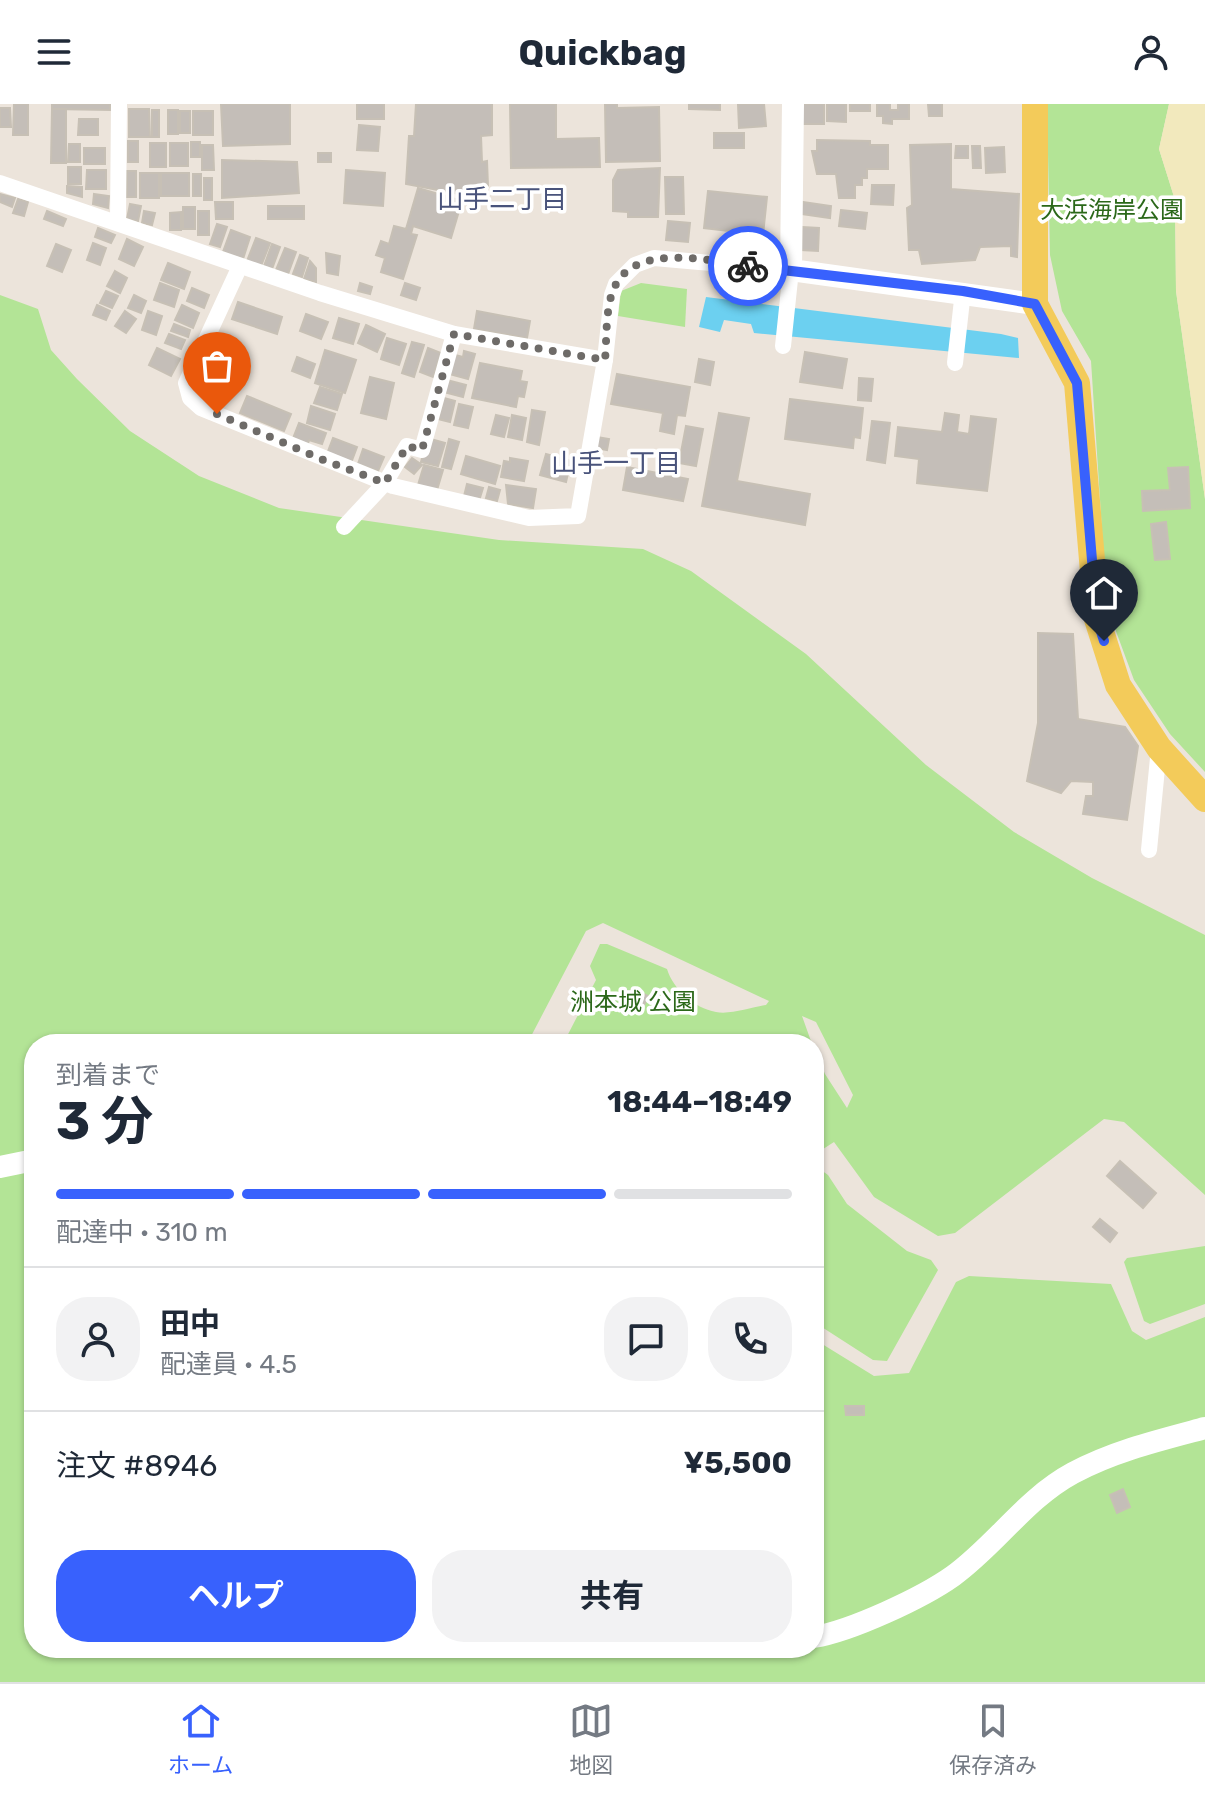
<!DOCTYPE html>
<html lang="ja">
<head>
<meta charset="utf-8">
<style>
	:root { --surface:#fff; --page:#f2f2f3; --text:#1f2937; --muted:#747a83; --line:#e0e1e3; --accent:#3861fd }
	body { margin:0; font-family:Rubik,"Noto Sans JP",sans-serif; background:var(--page); color:var(--text); height:100vh; display:flex; flex-direction:column; font-size:30px; white-space:nowrap }
	* { box-sizing:border-box; margin:0 }
	p { font-size:26px; color:var(--muted) }
	.icon { flex:none; width:44px; height:44px; fill:none; stroke:currentColor; stroke-width:2; stroke-linecap:round; stroke-linejoin:round }
	.map { position:relative; flex:1; overflow:hidden }
	.drawer { position:absolute; left:24px; top:930px; width:800px; height:624px; display:flex; flex-direction:column; background:var(--surface); border-radius:32px; box-shadow:0 2px 6px #0004 }
	.drawer>* { flex:none }
	.pin { position:absolute; display:grid; place-items:center; width:68px; height:68px; color:#fff; margin:-82px -34px; border-radius:50% 50% 50% 0; rotate:-45deg; box-shadow:0 0 8px #0007 }
	.pin .icon { rotate:45deg }
	.courier { position:absolute; display:grid; place-items:center; width:80px; height:80px; margin:-40px; border:6px solid #3861fd; border-radius:50%; background:#fff; color:#222; box-shadow:0 2px 10px #0007 }
	.head em { font-style:normal; font-weight:700 }
	.head div { display:flex; flex-direction:column-reverse }
	.head { display:flex; align-items:center; justify-content:space-between; height:136px; padding:0 32px }
	h1 { font-size:52px; font-weight:700; line-height:60px }
	.bar { display:grid; grid-template-columns:repeat(4,1fr); gap:12px 8px; align-content:center; height:96px; padding:0 32px }
	.bar i { height:10px; border-radius:6px; background:var(--line) }
	.bar .active { background:var(--accent) }
	.bar p { grid-column:span 4 }
	.line { display:flex; align-items:center; gap:20px; padding:0 32px; border-top:2px solid var(--line) }
	.line div { flex:1 }
	.round { display:grid; place-items:center; flex:none; width:84px; height:84px; border-radius:32px; background:var(--page) }
	.button { display:flex; gap:16px; margin-top:auto; padding:16px 32px }
	.button a { flex:1; height:92px; border-radius:32px; background:var(--accent); color:#fff; font-size:32px; font-weight:700; line-height:92px; text-align:center }
	.button a+a { background:var(--page); color:var(--text) }
	header { display:flex; justify-content:space-between; align-items:center; height:104px; padding:0 32px; background:var(--surface); font-size:36px; font-weight:700 }
	.tab-bar { display:flex; justify-content:space-around; align-items:center; height:112px; border-top:2px solid var(--line); background:var(--surface); font-size:22px; color:var(--muted) }
	.tab-bar a { display:grid; justify-items:center; gap:4px }
	.tab-bar .active { color:var(--accent) }
	.map>svg:first-child { display:block }
</style>
</head>
<body>
<header><svg class="icon" aria-label="menu" viewBox="0 0 24 24"><path d="M4 6h16M4 12h16M4 18h16"/></svg>Quickbag<svg class="icon" aria-label="person" viewBox="0 0 24 24"><circle cx="12" cy="8" r="4"/><path d="M4 21q1-7 8-7t8 7"/></svg></header>
<div class="map">
<svg width="1205" height="1578" viewBox="0 0 1205 1578">
	<rect width="100%" height="100%" fill="#ece4db"/>
	<g fill="#b3e496">
		<path d="M 1047,0 L 1169,0 L 1159,45 L 1175,96 L 1176,187 L 1205,395 L 1205,668 L 1170,630 L 1134,576 L 1107,503 L 1091,257 L 1062,207 L 1050,151 Z"/>
		<path d="M 641,179 L 687,185 L 685,223 L 618,212 L 621,187 Z"/>
		<path d="M 0,191 L 38,205 L 51,246 L 77,275 L 130,327 L 199,372 L 279,404 L 499,436 L 643,445 L 691,467 L 806,550 L 926,661 L 1014,728 L 1092,774 L 1205,831 L 1205,1091 L 1124,1018 L 1104,1015 L 955,1129 L 938,1132 L 874,1093 L 834,1038 L 820,1047 L 814,1047 L 814,944 L 825,970 L 847,1004 L 853,991 L 816,918 L 802,912 L 812,940 L 563,940 L 596,876 L 590,862 L 600,840 L 607,840 L 667,865 C 673,885 694,904 716,908 C 730,911 752,903 766,901 L 769,897 L 603,819 L 586,827 L 527,940 L 34,940 L 34,1544 L 814,1544 L 814,1235 L 874,1272 L 909,1269 L 956,1178 L 969,1172 L 1111,1180 L 1132,1227 L 1146,1236 L 1205,1213 L 1205,1578 L 0,1578 Z"/>
		<path d="M 814,1061 L 828,1071 L 847,1100 L 907,1147 L 931,1156 L 938,1166 L 887,1257 L 873,1256 L 814,1218 Z"/>
		<path d="M 1205,1142 L 1205,1200 L 1150,1220 L 1144,1217 L 1124,1158 L 1127,1154 Z"/>
	</g>
	<path fill="#f2e9bd" d="M 1169,0 L 1205,0 L 1205,395 L 1176,187 L 1175,96 L 1159,45 Z"/>
	<path fill="#6cd0f0" d="M 706,193 L 1001,230 L 1018,234 L 1019,254 L 754,229 L 751,220 L 724,216 L 720,228 L 699,223 Z"/>
	<g fill="#c4beb8" stroke="#c7c0b5" stroke-width="2">
		<path d="M 14,0 L 28,0 L 28,31 L 13,31 Z"/>
		<path d="M 52,0 L 110,0 L 110,6 L 52,5 Z"/>
		<path d="M 221,0 L 290,0 L 290,40 L 223,42 Z"/>
		<rect x="357" y="0" width="27" height="15"/>
		<path d="M 416,0 L 492,0 L 492,31 L 481,32 L 482,58 L 487,57 L 488,82 L 476,89 L 459,90 L 406,80 L 409,32 L 414,32 Z"/>
		<path d="M 510,0 L 556,0 L 556,35 L 599,34 L 600,63 L 511,64 Z"/>
		<path d="M 605,0 L 617,0 L 617,4 L 659,3 L 660,57 L 606,58 Z"/>
		<path d="M 689,0 L 720,0 L 720,6 L 689,5 Z"/>
		<path d="M 738,0 L 764,0 L 766,22 L 739,24 Z"/>
		<path d="M 803,0 L 824,0 L 824,20 L 802,20 Z"/>
		<path d="M 827,0 L 846,0 L 846,18 L 827,17 Z"/>
		<rect x="850" y="0" width="20" height="7"/>
		<path d="M 877,0 L 890,0 L 890,6 L 898,6 L 898,0 L 909,0 L 909,15 L 892,15 L 892,20 L 883,19 L 883,12 L 877,12 Z"/>
		<path d="M 928,0 L 942,0 L 942,12 L 929,12 Z"/>
		<path d="M 0,4 L 10,4 L 11,23 L 0,23 Z"/>
		<path d="M 52,5 L 66,5 L 66,59 L 51,59 Z"/>
		<path d="M 129,5 L 149,5 L 150,33 L 129,33 Z"/>
		<rect x="152" y="6" width="7" height="27"/>
		<rect x="168" y="6" width="10" height="24"/>
		<rect x="180" y="7" width="10" height="22"/>
		<rect x="193" y="7" width="20" height="24"/>
		<path d="M 79,15 L 98,15 L 98,31 L 78,31 Z"/>
		<path d="M 359,21 L 380,23 L 378,47 L 357,46 Z"/>
		<rect x="714" y="29" width="30" height="15"/>
		<path d="M 817,36 L 870,37 L 870,41 L 888,41 L 888,65 L 867,65 L 867,74 L 862,74 L 862,81 L 855,81 L 855,94 L 839,94 L 836,70 L 817,70 L 812,47 L 817,47 Z"/>
		<rect x="128" y="37" width="10" height="21"/>
		<rect x="191" y="38" width="9" height="15"/>
		<rect x="150" y="39" width="16" height="24"/>
		<rect x="170" y="39" width="18" height="23"/>
		<path d="M 69,40 L 80,40 L 80,58 L 68,58 Z"/>
		<path d="M 951,40 L 951,85 L 1019,90 L 1017,153 L 1011,152 L 1011,142 L 980,143 L 975,156 L 922,160 L 919,146 L 909,146 L 907,104 L 912,101 L 910,41 Z"/>
		<path d="M 202,41 L 213,41 L 214,66 L 202,66 Z"/>
		<path d="M 956,42 L 968,42 L 968,54 L 955,54 Z"/>
		<path d="M 972,42 L 980,42 L 981,64 L 973,64 Z"/>
		<path d="M 1004,43 L 1005,68 L 986,69 L 985,44 Z"/>
		<rect x="84" y="44" width="21" height="16"/>
		<rect x="318" y="49" width="13" height="9"/>
		<path d="M 222,56 L 297,58 L 299,89 L 222,94 Z"/>
		<rect x="68" y="63" width="13" height="17"/>
		<path d="M 660,64 L 658,113 L 628,113 L 628,108 L 613,107 L 613,76 L 618,66 Z"/>
		<path d="M 87,66 L 106,66 L 106,85 L 86,85 Z"/>
		<path d="M 346,66 L 385,69 L 383,102 L 344,99 Z"/>
		<rect x="127" y="67" width="9" height="26"/>
		<rect x="140" y="69" width="19" height="25"/>
		<rect x="161" y="69" width="28" height="23"/>
		<rect x="193" y="70" width="8" height="22"/>
		<path d="M 665,73 L 683,73 L 684,110 L 666,110 Z"/>
		<rect x="204" y="74" width="8" height="22"/>
		<path d="M 872,81 L 894,81 L 893,101 L 871,100 Z"/>
		<path d="M 67,82 L 82,83 L 82,93 L 67,89 Z"/>
		<path d="M 418,84 L 462,97 L 451,134 L 413,122 L 411,130 L 417,131 L 403,175 L 381,168 L 385,154 L 376,151 L 381,137 L 389,140 L 394,122 L 406,125 Z"/>
		<path d="M 708,87 L 767,93 L 763,131 L 704,124 Z"/>
		<path d="M 0,90 L 15,94 L 12,103 L 0,98 Z"/>
		<path d="M 94,90 L 109,92 L 108,104 L 93,100 Z"/>
		<path d="M 18,95 L 28,98 L 24,112 L 13,109 Z"/>
		<path d="M 215,98 L 233,98 L 233,115 L 216,115 Z"/>
		<path d="M 803,98 L 831,102 L 830,114 L 801,110 Z"/>
		<path d="M 130,100 L 141,102 L 138,117 L 127,115 Z"/>
		<rect x="268" y="102" width="36" height="13"/>
		<rect x="183" y="103" width="12" height="22"/>
		<path d="M 841,106 L 867,109 L 865,125 L 839,122 Z"/>
		<path d="M 47,107 L 66,115 L 63,122 L 44,115 Z"/>
		<path d="M 144,107 L 155,109 L 152,121 L 142,119 Z"/>
		<rect x="198" y="107" width="11" height="24"/>
		<path d="M 181,108 L 181,126 L 170,126 L 170,109 Z"/>
		<path d="M 668,117 L 690,119 L 688,138 L 666,136 Z"/>
		<path d="M 217,120 L 227,123 L 220,143 L 210,140 Z"/>
		<path d="M 802,123 L 819,124 L 818,147 L 801,146 Z"/>
		<path d="M 98,124 L 115,131 L 111,139 L 95,133 Z"/>
		<path d="M 231,126 L 250,133 L 243,155 L 223,148 Z"/>
		<path d="M 256,134 L 270,139 L 261,162 L 247,157 Z"/>
		<path d="M 127,135 L 143,143 L 134,162 L 119,155 Z"/>
		<path d="M 93,139 L 106,144 L 100,161 L 87,156 Z"/>
		<path d="M 56,140 L 71,146 L 62,168 L 47,162 Z"/>
		<path d="M 272,140 L 280,143 L 272,165 L 264,162 Z"/>
		<path d="M 285,144 L 296,148 L 288,170 L 276,166 Z"/>
		<path d="M 326,149 L 340,152 L 338,171 L 327,169 Z"/>
		<path d="M 300,151 L 308,154 L 302,173 L 293,170 Z"/>
		<path d="M 310,157 L 316,164 L 316,178 L 304,175 Z"/>
		<path d="M 168,159 L 190,168 L 184,185 L 161,176 Z"/>
		<path d="M 115,167 L 127,174 L 120,189 L 107,182 Z"/>
		<path d="M 160,179 L 179,186 L 174,203 L 154,196 Z"/>
		<path d="M 360,179 L 372,183 L 370,190 L 358,187 Z"/>
		<path d="M 405,179 L 420,184 L 416,196 L 401,191 Z"/>
		<path d="M 192,184 L 209,191 L 204,204 L 187,197 Z"/>
		<path d="M 106,187 L 118,192 L 112,204 L 100,199 Z"/>
		<path d="M 134,191 L 146,197 L 141,209 L 128,204 Z"/>
		<path d="M 238,198 L 282,213 L 277,230 L 232,215 Z"/>
		<path d="M 97,201 L 110,207 L 106,216 L 93,211 Z"/>
		<path d="M 182,201 L 199,209 L 193,224 L 175,216 Z"/>
		<path d="M 125,207 L 136,215 L 126,229 L 115,222 Z"/>
		<path d="M 148,207 L 162,212 L 156,231 L 142,226 Z"/>
		<path d="M 477,207 L 530,217 L 527,234 L 474,225 Z"/>
		<path d="M 306,210 L 328,218 L 321,235 L 300,227 Z"/>
		<path d="M 339,214 L 359,220 L 353,240 L 333,234 Z"/>
		<path d="M 174,220 L 190,226 L 188,233 L 171,227 Z"/>
		<path d="M 366,221 L 385,230 L 377,248 L 358,239 Z"/>
		<path d="M 169,230 L 185,236 L 181,245 L 165,239 Z"/>
		<path d="M 387,234 L 406,240 L 399,261 L 381,255 Z"/>
		<path d="M 412,238 L 424,241 L 414,273 L 402,269 Z"/>
		<path d="M 157,244 L 180,255 L 171,272 L 149,261 Z"/>
		<path d="M 428,244 L 441,249 L 433,273 L 420,268 Z"/>
		<path d="M 325,246 L 356,256 L 345,289 L 315,279 Z"/>
		<path d="M 464,247 L 475,250 L 468,275 L 446,269 L 451,250 L 463,253 Z"/>
		<path d="M 805,248 L 847,255 L 842,284 L 800,278 Z"/>
		<path d="M 297,253 L 315,260 L 310,274 L 292,267 Z"/>
		<path d="M 699,255 L 714,258 L 710,281 L 695,278 Z"/>
		<path d="M 480,259 L 522,267 L 520,277 L 527,278 L 524,293 L 518,292 L 516,303 L 472,294 Z"/>
		<path d="M 617,270 L 690,283 L 685,312 L 677,311 L 674,330 L 660,327 L 663,309 L 611,300 Z"/>
		<path d="M 370,273 L 394,279 L 386,315 L 361,309 Z"/>
		<path d="M 859,274 L 873,275 L 871,297 L 858,296 Z"/>
		<path d="M 443,275 L 466,281 L 463,293 L 440,287 Z"/>
		<path d="M 320,283 L 342,290 L 337,306 L 314,299 Z"/>
		<path d="M 247,292 L 291,310 L 284,327 L 240,309 Z"/>
		<path d="M 444,294 L 455,297 L 450,318 L 438,315 Z"/>
		<path d="M 790,295 L 863,304 L 860,334 L 854,333 L 853,344 L 785,335 Z"/>
		<path d="M 459,300 L 473,303 L 468,324 L 454,321 Z"/>
		<path d="M 311,302 L 335,310 L 330,326 L 307,319 Z"/>
		<path d="M 532,306 L 545,308 L 539,341 L 527,338 Z"/>
		<path d="M 719,309 L 749,314 L 737,377 L 810,390 L 805,421 L 702,402 Z"/>
		<path d="M 945,309 L 959,311 L 957,328 L 969,330 L 971,312 L 996,315 L 987,387 L 917,379 L 919,355 L 895,352 L 898,323 L 942,328 Z"/>
		<path d="M 496,311 L 509,314 L 504,333 L 491,330 Z"/>
		<path d="M 512,311 L 526,314 L 522,336 L 508,333 Z"/>
		<path d="M 872,317 L 890,319 L 885,359 L 867,356 Z"/>
		<path d="M 299,319 L 326,329 L 322,340 L 309,336 L 307,343 L 292,337 Z"/>
		<path d="M 686,322 L 703,325 L 696,362 L 679,359 Z"/>
		<path d="M 597,333 L 609,335 L 607,346 L 595,344 Z"/>
		<path d="M 333,334 L 357,343 L 351,359 L 327,350 Z"/>
		<path d="M 427,334 L 445,339 L 438,362 L 421,358 Z"/>
		<path d="M 449,335 L 459,338 L 451,365 L 442,363 Z"/>
		<path d="M 363,345 L 384,353 L 378,367 L 358,360 Z"/>
		<path d="M 546,350 L 571,357 L 566,378 L 540,371 Z"/>
		<path d="M 466,352 L 500,362 L 495,380 L 461,370 Z"/>
		<path d="M 412,354 L 422,361 L 414,370 L 405,363 Z"/>
		<path d="M 510,354 L 528,357 L 524,377 L 501,373 L 504,357 L 510,358 Z"/>
		<path d="M 424,361 L 443,366 L 437,386 L 418,381 Z"/>
		<path d="M 627,363 L 688,375 L 683,397 L 623,386 Z"/>
		<path d="M 1188,363 L 1190,404 L 1143,407 L 1142,387 L 1170,386 L 1168,364 Z"/>
		<path d="M 467,380 L 483,384 L 479,397 L 464,392 Z"/>
		<path d="M 506,381 L 536,385 L 533,404 L 508,400 Z"/>
		<path d="M 489,383 L 500,386 L 497,397 L 486,394 Z"/>
		<path d="M 1166,418 L 1170,455 L 1155,456 L 1151,420 Z"/>
		<path d="M 1038,529 L 1073,530 L 1078,615 L 1125,623 L 1138,642 L 1127,716 L 1083,710 L 1086,692 L 1093,692 L 1093,678 L 1071,677 L 1061,689 L 1027,677 L 1038,619 Z"/>
		<path d="M 632,885 L 648,892 L 641,908 L 625,902 Z"/>
		<path d="M 1120,1057 L 1156,1089 L 1143,1104 L 1107,1072 Z"/>
		<path d="M 1100,1115 L 1117,1129 L 1110,1138 L 1093,1123 Z"/>
		<path d="M 845,1302 L 864,1302 L 864,1311 L 846,1311 Z"/>
		<path d="M 1123,1385 L 1130,1403 L 1117,1409 L 1110,1391 Z"/>
	</g>
	<g fill="none" stroke-linecap="round" stroke-linejoin="round">
		<g stroke="#fff" stroke-width="16">
			<path d="M 0,79 L 320,189 L 454,230 L 605,256"/>
			<path d="M 118,117 L 119,0"/>
			<path d="M 240,162 L 186,279 L 190,294 L 201,304 L 393,382 L 529,414 L 578,412 L 605,256 L 612,191 L 616,180 L 635,161 L 654,154 L 791,166 L 783,242"/>
			<path d="M 955,259 L 963,187"/>
			<path d="M 344,423 L 385,379 L 407,342 L 422,346 L 454,230"/>
			<path d="M 1149,746 L 1159,644"/>
		</g>
		<g stroke="#fff" stroke-width="22">
			<path d="M 793,0 L 791,166 L 1035,200"/>
			<path d="M 0,1063 L 34,1056"/>
			<path d="M 814,1533 C 851,1527 922,1494 953,1472 C 996,1441 1025,1395 1073,1369 C 1114,1347 1160,1336 1205,1324"/>
		</g>
		<path stroke="#f3cb5a" stroke-width="26" d="M 1035,0 L 1035,200 L 1077,279 L 1097,515 L 1118,581 L 1159,644 L 1205,695"/>
	</g>
	<g fill="none" stroke-linecap="round" stroke-linejoin="round">
		<path stroke="#6e6b68" stroke-width="8" stroke-dasharray="0 14.4" d="M 217,310 L 321,355 L 385,379 L 407,342 L 422,346 L 454,230 L 605,256 C 607,234 605,202 615,182 C 637,138 710,157 748,162"/>
		<path stroke="#3861fd" stroke-width="10" d="M 748,162 L 963,187 L 1035,200 L 1077,279 L 1097,515 L 1104,537"/>
	</g>
	<g text-anchor="middle" dominant-baseline="central" stroke-width="7" stroke-linejoin="round" paint-order="stroke">
		<g font-size="24" fill="#2b6819" stroke="#fff">
			<text x="1112" y="106">大浜海岸公園</text>
			<text x="633" y="898">洲本城 公園</text>
		</g>
		<g font-size="26" fill="#49537b" stroke="#fff">
			<text x="502" y="95">山手二丁目</text>
			<text x="616" y="359">山手一丁目</text>
		</g>
	</g>
</svg>
<div class="pin" style="left:217px;top:310px;background:#ea580c"><svg class="icon" aria-label="bag" viewBox="0 0 24 24"><path d="M5 8h14l-1 12H6zM9 8a3 3 0 0 1 6 0"/></svg></div>
<div class="pin" style="left:1104px;top:537px;background:#1f2937"><svg class="icon" aria-label="home" viewBox="0 0 24 24"><path d="M3 11l9-7 9 7M6 9v11h12V9"/></svg></div>
<div class="courier" style="left:748px;top:162px"><svg class="icon" aria-label="bike" viewBox="0 0 24 24"><circle cx="6" cy="16" r="4"/><circle cx="18" cy="16" r="4"/><path d="M6 16l4-8h5l3 8M10 8l3 8H6M13 5h3"/></svg></div>
<section class="drawer">
<div class="head"><div><h1>3 分</h1><p>到着まで</p></div><em>18:44–18:49</em></div>
<div class="bar"><i class="active"></i><i class="active"></i><i class="active"></i><i></i><p>配達中 · 310 m</p></div>
<div class="line" style="height:144px"><a class="round"><svg class="icon" aria-label="person" viewBox="0 0 24 24"><circle cx="12" cy="8" r="4"/><path d="M4 21q1-7 8-7t8 7"/></svg></a><div><b>田中</b><p>配達員 · 4.5</p></div><a class="round"><svg class="icon" aria-label="chat" viewBox="0 0 24 24"><path d="M4 5h16v11H9l-5 4z"/></svg></a><a class="round"><svg class="icon" aria-label="phone" viewBox="0 0 24 24"><path d="M5 4h4l2 5-3 2q2 4 5 5l2-3 5 2v4C11 20 4 13 5 4z"/></svg></a></div>
<div class="line" style="height:104px"><div>注文 #8946</div><b>¥5,500</b></div>
<div class="button"><a>ヘルプ</a><a>共有</a></div>
</section>
</div>
<nav class="tab-bar">
<a class="active"><svg class="icon" aria-label="home" viewBox="0 0 24 24"><path d="M3 11l9-7 9 7M6 9v11h12V9"/></svg>ホーム</a>
<a><svg class="icon" aria-label="map" viewBox="0 0 24 24"><path d="M3 6l6-2 6 2 6-2v14l-6 2-6-2-6 2zM9 4v14M15 6v14"/></svg>地図</a>
<a><svg class="icon" aria-label="saved" viewBox="0 0 24 24"><path d="M7 4h10v16l-5-4-5 4z"/></svg>保存済み</a>
</nav>
</body>
</html>
